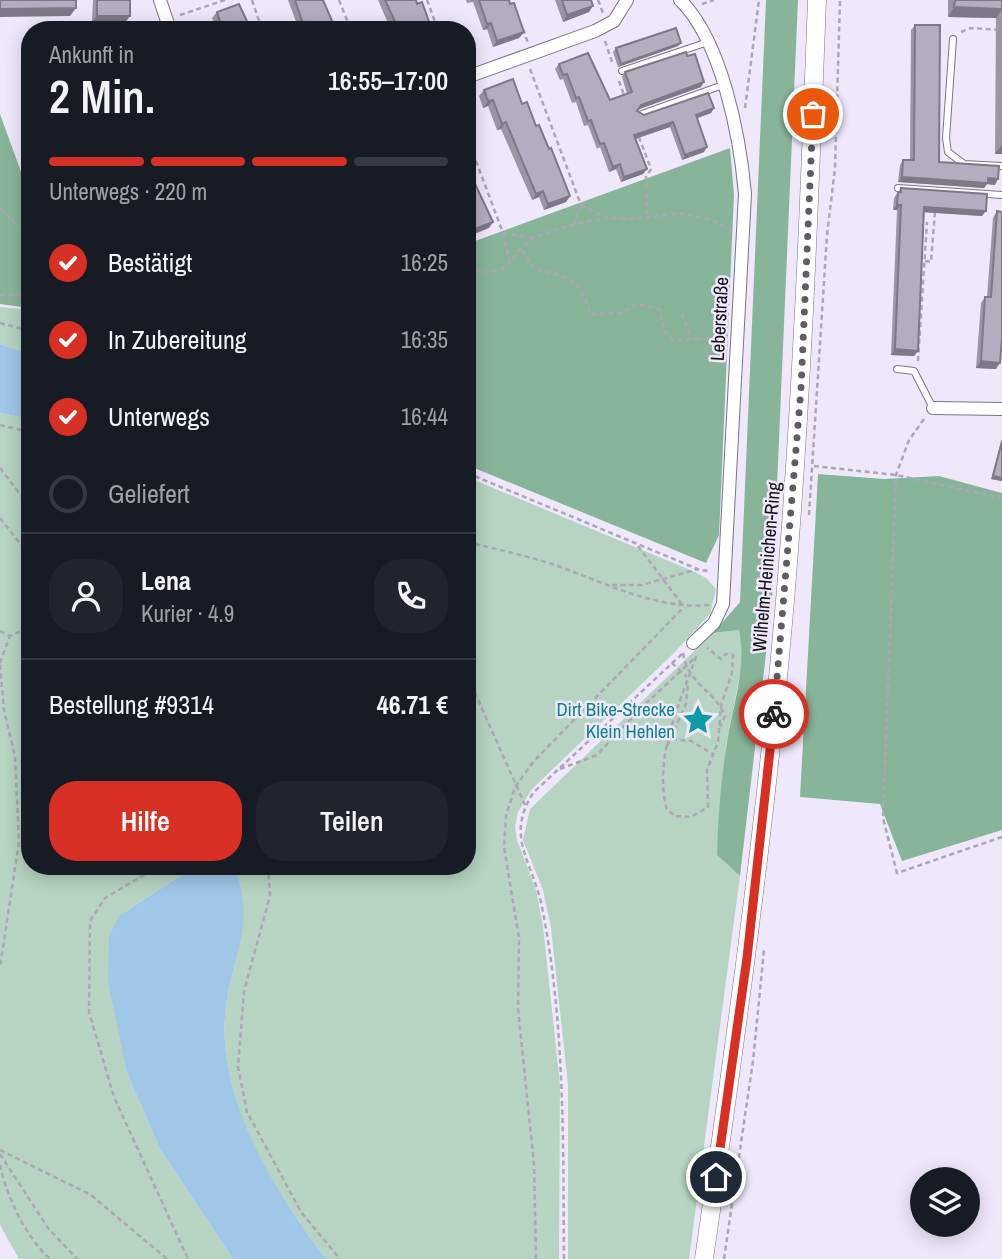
<!DOCTYPE html>
<html lang="de">
<head>
<meta charset="utf-8">
<style>
	:root { --surface:#171b24; --page:#20242c; --text:#f1f3f6; --muted:#9ea1a6; --line:#363941; --accent:#d93025 }
	body { margin:0; font-family:"Archivo Narrow",sans-serif; background:var(--page); color:var(--text); height:100vh; display:flex; flex-direction:column; font-size:26px; white-space:nowrap }
	* { box-sizing:border-box; margin:0 }
	p { font-size:23px; color:var(--muted) }
	.icon { flex:none; width:38px; height:38px; fill:none; stroke:currentColor; stroke-width:2; stroke-linecap:round; stroke-linejoin:round }
	.map { position:relative; flex:1; overflow:hidden }
	.details { position:absolute; left:21px; top:21px; width:455px; height:854px; display:flex; flex-direction:column; background:var(--surface); border-radius:28px; box-shadow:0 4px 18px #0003 }
	.details>* { flex:none }
	.buttons { position:absolute; left:910px; top:1167px; display:grid; gap:14px }
	.buttons a { display:grid; place-items:center; width:70px; height:70px; border-radius:50%; background:var(--surface); box-shadow:0 4px 18px #0003; font-size:35px }
	.pin { position:absolute; display:grid; place-items:center; width:60px; height:60px; color:#fff; margin:-30px; border:4px solid #fff; border-radius:50%; box-shadow:0 2px 7px #0007 }
	.courier { position:absolute; display:grid; place-items:center; width:70px; height:70px; margin:-35px; border:5px solid #d93025; border-radius:50%; background:#fff; color:#222; box-shadow:0 2px 9px #0007 }
	.overview em { font-style:normal; font-weight:600 }
	.overview div { display:flex; flex-direction:column-reverse }
	.overview { display:flex; align-items:center; justify-content:space-between; height:119px; padding:0 28px }
	h1 { font-size:46px; font-weight:600; line-height:52px }
	.bar { display:grid; grid-template-columns:repeat(4,1fr); gap:10px 7px; align-content:center; height:84px; padding:0 28px }
	.bar i { height:9px; border-radius:5px; background:var(--line) }
	.bar .on { background:var(--accent) }
	.bar p { grid-column:span 4 }
	.line { display:flex; align-items:center; gap:18px; padding:0 28px; border-top:2px solid var(--line) }
	.line div { flex:1 }
	.round { display:grid; place-items:center; flex:none; width:74px; height:74px; border-radius:28px; background:var(--page) }
	ol { padding:0 28px; list-style:none }
	li { display:flex; align-items:center; gap:21px; height:77px }
	li p { margin-inline-start:auto }
	li .icon { padding:7px; border-radius:50%; background:var(--accent); color:#fff; stroke-width:4 }
	li:last-child { color:var(--muted) }
	li i { width:38px; height:38px; border:4px solid var(--line); border-radius:50% }
	.button { display:flex; gap:14px; margin-top:auto; padding:14px 28px }
	.button a { flex:1; height:80px; border-radius:28px; background:var(--accent); color:#fff; font-size:28px; font-weight:600; line-height:80px; text-align:center }
	.button a+a { background:var(--page); color:var(--text) }
	.map>svg:first-child { display:block }
</style>
</head>
<body>
<div class="map">
<svg width="1002" height="1259" viewBox="0 0 1002 1259">
	<rect width="100%" height="100%" fill="#efe8fb"/>
	<g fill="#b6d4c1">
		<path d="M 0,307 L 30,310 L 30,354 L 0,344 Z"/>
		<path d="M 0,413 L 30,419 L 30,866 L 195,866 L 119,916 L 127,1073 L 160,1149 L 233,1259 L 19,1259 L 0,1225 Z"/>
		<path d="M 467,477 L 695,572 L 706,578 L 716,589 L 710,614 L 674,653 L 532,789 L 518,812 L 515,827 L 517,840 L 536,890 L 543,926 L 560,1085 L 559,1259 L 326,1259 C 274,1189 214,1098 226,1007 C 233,957 256,916 234,866 L 467,866 Z"/>
		<path d="M 739,630 L 744,654 L 726,745 L 717,855 L 740,876 L 689,1259 L 568,1259 L 568,1085 L 551,928 L 543,890 L 523,840 L 530,809 L 713,633 Z"/>
	</g>
	<g fill="#88b599">
		<path d="M 766,0 L 798,0 L 772,602 L 740,876 L 717,855 C 718,818 721,778 727,742 C 733,704 747,668 739,630 L 713,633 L 740,602 Z"/>
		<path d="M 0,114 L 24,180 L 30,182 L 30,308 L 0,304 Z"/>
		<path d="M 730,148 L 734,195 L 719,535 L 706,563 L 467,465 L 467,244 Z"/>
		<path d="M 818,474 L 884,479 L 939,476 L 1002,493 L 1002,830 L 902,861 L 880,804 L 800,797 Z"/>
	</g>
	<g fill="#a0c6e8">
		<path d="M 0,344 L 30,354 L 30,419 L 0,413 Z"/>
		<path d="M 195,866 L 234,866 C 257,920 233,954 226,1007 C 214,1096 275,1191 326,1259 L 233,1259 L 160,1149 L 127,1073 L 108,981 L 109,936 L 119,916 Z"/>
	</g>
	<g fill="none" stroke-linecap="round" stroke-linejoin="round">
		<defs>
			<g id="lane">
				<path d="M 953,39 L 946,138 L 948,152 L 964,164 L 1002,166"/>
				<path d="M 622,71 L 708,42"/>
				<path d="M 639,115 L 723,85"/>
				<path d="M 898,188 L 1002,195"/>
				<path d="M 897,369 L 914,371 L 933,408"/>
			</g>
			<g id="street">
				<path d="M 160,0 L 170,30"/>
				<path d="M 680,0 C 722,41 740,137 745,194 L 723,604 L 714,623 L 693,643"/>
				<path d="M 467,77 L 595,31 L 614,21 L 627,0"/>
				<path d="M 933,408 L 1002,409"/>
			</g>
			<path id="secondary" d="M 704,1259 C 734,1051 763,844 782,635 C 801,424 809,212 817,0"/>
		</defs>
		<use href="#lane" stroke="#7b7485" stroke-width="8"/>
		<use href="#street" stroke="#7b7485" stroke-width="14"/>
		<use href="#secondary" stroke="#7b7485" stroke-width="19"/>
		<g stroke="#aca6b5" stroke-width="2.5" stroke-dasharray="5 3.5" stroke-linecap="butt">
			<path d="M 252,0 L 262,30"/>
			<path d="M 339,0 L 351,30"/>
			<path d="M 427,0 L 438,30"/>
			<path d="M 598,0 L 603,13"/>
			<path d="M 702,4 L 714,0"/>
			<path d="M 180,15 L 225,0"/>
			<path d="M 523,29 L 528,43"/>
			<path d="M 961,32 L 971,28 L 1002,30"/>
			<path d="M 605,41 L 613,65"/>
			<path d="M 530,69 L 581,205 L 574,225"/>
			<path d="M 619,81 L 625,98"/>
			<path d="M 745,108 L 759,0"/>
			<path d="M 467,137 L 503,233 L 510,263"/>
			<path d="M 639,137 L 651,169 L 646,177 L 647,217"/>
			<path d="M 581,205 L 606,218 L 634,219 L 679,213 L 712,220 L 731,230"/>
			<path d="M 0,208 L 15,223 L 30,230"/>
			<path d="M 503,233 L 533,238"/>
			<path d="M 522,250 L 534,269 C 567,276 581,279 590,314 L 622,313 L 637,304 L 659,309 L 665,332 L 673,340 L 712,338"/>
			<path d="M 925,261 L 931,262 L 935,212"/>
			<path d="M 467,268 C 516,283 505,252 535,238 C 556,227 582,223 604,218"/>
			<path d="M 0,295 L 30,295"/>
			<path d="M 682,314 L 691,339"/>
			<path d="M 0,323 L 30,331"/>
			<path d="M 918,361 L 927,222"/>
			<path d="M 724,364 L 708,358 L 706,348 L 724,328"/>
			<path d="M 924,419 L 909,440 L 896,475 L 883,818 L 897,873 L 1002,837"/>
			<path d="M 0,425 L 30,432"/>
			<path d="M 814,466 L 896,475 L 1002,498"/>
			<path d="M 0,468 L 30,507"/>
			<path d="M 467,473 L 700,570 L 711,571"/>
			<path d="M 809,515 L 827,235 L 835,168 L 840,0"/>
			<path d="M 0,518 L 30,556"/>
			<path d="M 467,542 C 495,549 524,555 552,564 C 602,581 655,610 709,605"/>
			<path d="M 638,546 L 684,607"/>
			<path d="M 612,585 L 642,585 L 698,569"/>
			<path d="M 0,631 L 10,636 L 30,627"/>
			<path d="M 683,653 C 688,685 714,689 725,716 L 720,727"/>
			<path d="M 0,663 L 10,636"/>
			<path d="M 672,663 L 687,677"/>
			<path d="M 0,665 L 4,710 L 15,757 L 19,842 L 0,967"/>
			<path d="M 467,668 L 476,695 L 525,805"/>
			<path d="M 672,739 L 691,741 L 713,754"/>
			<path d="M 667,746 L 686,704 L 688,683"/>
			<path d="M 560,769 L 597,755 L 643,706 L 696,657 C 679,705 653,759 667,810 L 675,816 L 691,817 L 708,807 L 707,770 L 718,742 L 721,705 L 732,673 L 733,655 L 726,654 L 721,659 L 707,648"/>
			<path d="M 159,866 L 105,898 L 90,921 L 89,1012 L 114,1097 L 188,1259"/>
			<path d="M 268,866 L 270,896 L 244,991 L 238,1067 L 247,1112 L 301,1212 L 340,1259"/>
			<path d="M 0,1150 L 91,1195 L 167,1259"/>
			<path d="M 0,1154 L 48,1228 L 77,1259"/>
			<path d="M 0,1165 C 7,1197 25,1236 50,1259"/>
			<path d="M 536,1259 L 534,1164 L 518,1009 L 519,938 L 504,847 L 506,816 L 515,787 L 534,761 L 684,607"/>
			<path d="M 564,1259 C 563,1142 565,1023 542,907 C 533,862 504,836 534,792 L 683,653"/>
			<path d="M 724,1259 L 753,1061 L 764,950"/>
		</g>
		<use href="#lane" stroke="#fff" stroke-width="6"/>
		<use href="#street" stroke="#fff" stroke-width="12"/>
		<use href="#secondary" stroke="#fff" stroke-width="18"/>
	</g>
	<g fill="#9b95a4">
		<path d="M 93,0 L 130,0 L 125,23 L 92,22 Z"/>
		<path d="M 288,0 L 323,0 L 336,30 L 303,30 L 303,28 L 299,30 Z"/>
		<path d="M 378,0 L 416,0 L 432,30 L 391,30 Z"/>
		<path d="M 466,0 L 509,0 L 524,32 L 519,38 L 493,47 L 487,29 L 483,30 L 473,2 L 467,3 Z"/>
		<path d="M 555,0 L 591,0 L 589,12 L 563,22 Z"/>
		<path d="M 948,0 L 1002,0 L 1002,154 L 995,154 L 996,18 L 948,17 Z"/>
		<path d="M 217,12 L 251,30 L 215,30 L 216,28 L 212,18 Z"/>
		<path d="M 915,25 L 939,162 L 995,185 L 987,184 L 984,188 L 898,182 L 900,165 L 903,160 L 910,160 L 911,30 Z"/>
		<path d="M 678,46 L 618,67 L 613,52 L 616,48 Z"/>
		<path d="M 559,64 L 610,100 L 627,94 L 622,77 L 625,72 L 701,87 L 638,109 L 637,111 L 644,115 L 714,108 L 711,113 L 697,118 L 704,152 L 682,160 L 670,127 L 636,139 L 647,169 L 643,174 L 621,182 L 616,169 L 609,172 L 600,147 L 597,149 L 588,125 L 584,126 L 576,102 L 572,103 L 563,79 L 560,80 L 555,69 Z"/>
		<path d="M 27,69 L 30,69 L 30,88 L 23,88 L 22,75 Z"/>
		<path d="M 484,90 L 522,104 L 549,149 L 570,196 L 566,202 L 544,210 L 539,197 L 532,200 L 501,129 L 497,130 L 488,106 L 483,108 L 479,96 Z"/>
		<path d="M 901,188 L 982,216 L 924,212 L 918,351 L 914,356 L 891,355 L 897,210 L 893,210 L 894,198 Z"/>
		<path d="M 997,211 L 996,369 L 976,368 L 981,303 L 985,297 L 987,297 L 993,218 Z"/>
		<path d="M 1002,439 L 1002,481 L 991,479 Z"/>
	</g>
	<g fill="#7e7986">
		<path d="M 593,6 L 589,12 L 563,22 L 567,15 Z"/>
		<path d="M 954,7 L 1002,9 L 1002,10 L 996,18 L 948,17 Z"/>
		<path d="M 76,8 L 70,16 L 0,17 L 0,9 Z"/>
		<path d="M 97,16 L 130,16 L 125,23 L 92,22 Z"/>
		<path d="M 307,22 L 303,28 L 299,30 L 303,24 Z"/>
		<path d="M 491,23 L 487,29 L 483,30 L 487,24 Z"/>
		<path d="M 524,32 L 519,38 L 493,47 L 497,41 Z"/>
		<path d="M 681,43 L 678,46 L 618,67 L 621,64 Z"/>
		<path d="M 27,81 L 30,81 L 30,88 L 23,88 Z"/>
		<path d="M 704,82 L 701,87 L 637,110 L 641,105 Z"/>
		<path d="M 493,100 L 488,106 L 483,108 L 488,101 Z"/>
		<path d="M 714,108 L 711,113 L 692,120 L 696,115 Z"/>
		<path d="M 506,122 L 501,129 L 497,130 L 502,124 Z"/>
		<path d="M 673,122 L 670,127 L 631,140 L 634,135 Z"/>
		<path d="M 1002,145 L 1002,154 L 995,154 Z"/>
		<path d="M 707,147 L 704,152 L 682,160 L 685,155 Z"/>
		<path d="M 620,164 L 616,169 L 609,172 L 613,167 Z"/>
		<path d="M 647,169 L 643,174 L 621,182 L 624,177 Z"/>
		<path d="M 902,177 L 988,178 L 998,179 L 995,185 L 987,184 L 984,188 L 898,182 Z"/>
		<path d="M 543,191 L 539,197 L 532,200 L 536,194 Z"/>
		<path d="M 570,196 L 566,202 L 544,210 L 548,204 Z"/>
		<path d="M 897,205 L 901,205 L 897,210 L 893,210 Z"/>
		<path d="M 924,207 L 986,211 L 982,216 L 920,212 Z"/>
		<path d="M 493,222 L 489,228 L 467,237 L 467,232 Z"/>
		<path d="M 895,349 L 918,351 L 914,356 L 891,355 Z"/>
		<path d="M 981,361 L 1000,363 L 996,369 L 976,368 Z"/>
		<path d="M 993,476 L 1002,478 L 1002,481 L 991,479 Z"/>
	</g>
	<g fill="#b4adbf" stroke="#7e7986" stroke-width="2">
		<path d="M 0,0 L 76,0 L 76,8 L 0,9 Z"/>
		<rect x="97" y="0" width="33" height="16"/>
		<path d="M 295,0 L 323,0 L 336,30 L 310,30 L 307,22 L 303,24 Z"/>
		<path d="M 385,0 L 416,0 L 417,4 L 422,2 L 432,30 L 399,30 Z"/>
		<path d="M 479,0 L 509,0 L 510,4 L 514,3 L 524,32 L 497,41 L 491,23 L 487,24 Z"/>
		<path d="M 562,0 L 591,0 L 593,6 L 567,15 Z"/>
		<path d="M 955,0 L 1002,0 L 1002,9 L 954,7 Z"/>
		<path d="M 239,4 L 251,30 L 218,30 L 217,27 L 221,25 L 217,12 Z"/>
		<path d="M 915,25 L 940,25 L 939,162 L 999,166 L 998,179 L 988,178 L 988,183 L 902,177 L 903,160 L 914,160 Z"/>
		<path d="M 676,28 L 681,43 L 621,64 L 616,48 Z"/>
		<path d="M 686,52 L 687,56 L 695,54 L 704,82 L 641,105 L 637,111 L 644,115 L 708,93 L 714,108 L 696,115 L 707,147 L 685,155 L 673,122 L 634,135 L 647,169 L 624,177 L 620,164 L 613,167 L 604,143 L 600,144 L 591,120 L 588,121 L 579,97 L 576,98 L 567,74 L 563,75 L 559,64 L 588,53 L 610,100 L 632,92 L 625,72 Z"/>
		<rect x="27" y="69" width="3" height="12"/>
		<path d="M 513,79 L 522,104 L 527,102 L 536,126 L 539,125 L 549,149 L 551,148 L 570,196 L 548,204 L 543,191 L 536,194 L 506,122 L 502,124 L 493,100 L 488,101 L 484,90 Z"/>
		<path d="M 467,167 L 493,222 L 467,232 Z"/>
		<path d="M 901,188 L 987,194 L 986,211 L 924,207 L 918,351 L 895,349 L 901,205 L 897,205 L 898,192 L 901,192 Z"/>
		<path d="M 997,211 L 1002,212 L 1002,338 L 1000,363 L 981,361 L 985,297 L 991,297 Z"/>
		<path d="M 1002,441 L 1002,478 L 993,476 Z"/>
	</g>
	<g fill="none" stroke-linecap="round" stroke-linejoin="round">
		<path stroke="#605c66" stroke-width="7" stroke-dasharray="0 12.6" d="M 774,714 L 801,389 L 813,114"/>
		<path stroke="#d93025" stroke-width="9" d="M 716,1177 L 747,958 L 774,714"/>
	</g>
	<defs>
		<symbol id="sight-bare" viewBox="-9 -9 18 18"><path d="M0-6L1.8-2.2L6-1.7L2.9 1.2L3.7 5.4L0 3.3L-3.7 5.4L-2.9 1.2L-6-1.7L-1.8-2.2Z" fill="#0f9aa8" stroke="#efe8fb" stroke-width="2.5" paint-order="stroke"/></symbol>
	</defs>
	<g fill-rule="evenodd">
		<use href="#sight-bare" x="676" y="698" width="44" height="44"/>
	</g>
	<g text-anchor="middle" dominant-baseline="central" stroke-width="5" stroke-linejoin="round" paint-order="stroke">
		<g font-size="19" fill="#131016" stroke="#efe8fb">
			<text transform="translate(719 319) rotate(-87)">Leberstraße</text>
			<text transform="translate(766 567) rotate(-85)">Wilhelm-Heinichen-Ring</text>
		</g>
		<g font-size="19" fill="#0d838f" stroke="#efe8fb" text-anchor="end">
			<text x="675" y="709">Dirt Bike-Strecke<tspan x="675" dy="22">Klein Hehlen</tspan></text>
		</g>
	</g>
</svg>
<div class="buttons">
<a><svg class="icon" aria-label="layers" viewBox="0 0 24 24"><path d="M12 4l9 5-9 5-9-5zM3 14l9 5 9-5"/></svg></a>
</div>
<div class="pin" style="left:813px;top:114px;background:#ea580c"><svg class="icon" aria-label="bag" viewBox="0 0 24 24"><path d="M5 8h14l-1 12H6zM9 8a3 3 0 0 1 6 0"/></svg></div>
<div class="pin" style="left:716px;top:1177px;background:#1f2937"><svg class="icon" aria-label="home" viewBox="0 0 24 24"><path d="M3 11l9-7 9 7M6 9v11h12V9"/></svg></div>
<div class="courier" style="left:774px;top:714px"><svg class="icon" aria-label="bike" viewBox="0 0 24 24"><circle cx="6" cy="16" r="4"/><circle cx="18" cy="16" r="4"/><path d="M6 16l4-8h5l3 8M10 8l3 8H6M13 5h3"/></svg></div>
<section class="details">
<div class="overview"><div><h1>2 Min.</h1><p>Ankunft in</p></div><em>16:55–17:00</em></div>
<div class="bar"><i class="on"></i><i class="on"></i><i class="on"></i><i></i><p>Unterwegs · 220 m</p></div>
<ol>
<li><svg class="icon" aria-label="check" viewBox="0 0 24 24"><path d="M5 12l5 5 9-10"/></svg>Bestätigt<p>16:25</p></li>
<li><svg class="icon" aria-label="check" viewBox="0 0 24 24"><path d="M5 12l5 5 9-10"/></svg>In Zubereitung<p>16:35</p></li>
<li><svg class="icon" aria-label="check" viewBox="0 0 24 24"><path d="M5 12l5 5 9-10"/></svg>Unterwegs<p>16:44</p></li>
<li><i></i>Geliefert</li>
</ol>
<div class="line" style="height:126px"><a class="round"><svg class="icon" aria-label="person" viewBox="0 0 24 24"><circle cx="12" cy="8" r="4"/><path d="M4 21q1-7 8-7t8 7"/></svg></a><div><b>Lena</b><p>Kurier · 4.9</p></div><a class="round"><svg class="icon" aria-label="phone" viewBox="0 0 24 24"><path d="M5 4h4l2 5-3 2q2 4 5 5l2-3 5 2v4C11 20 4 13 5 4z"/></svg></a></div>
<div class="line" style="height:91px"><div>Bestellung #9314</div><b>46.71 €</b></div>
<div class="button"><a>Hilfe</a><a>Teilen</a></div>
</section>
</div>
</body>
</html>
